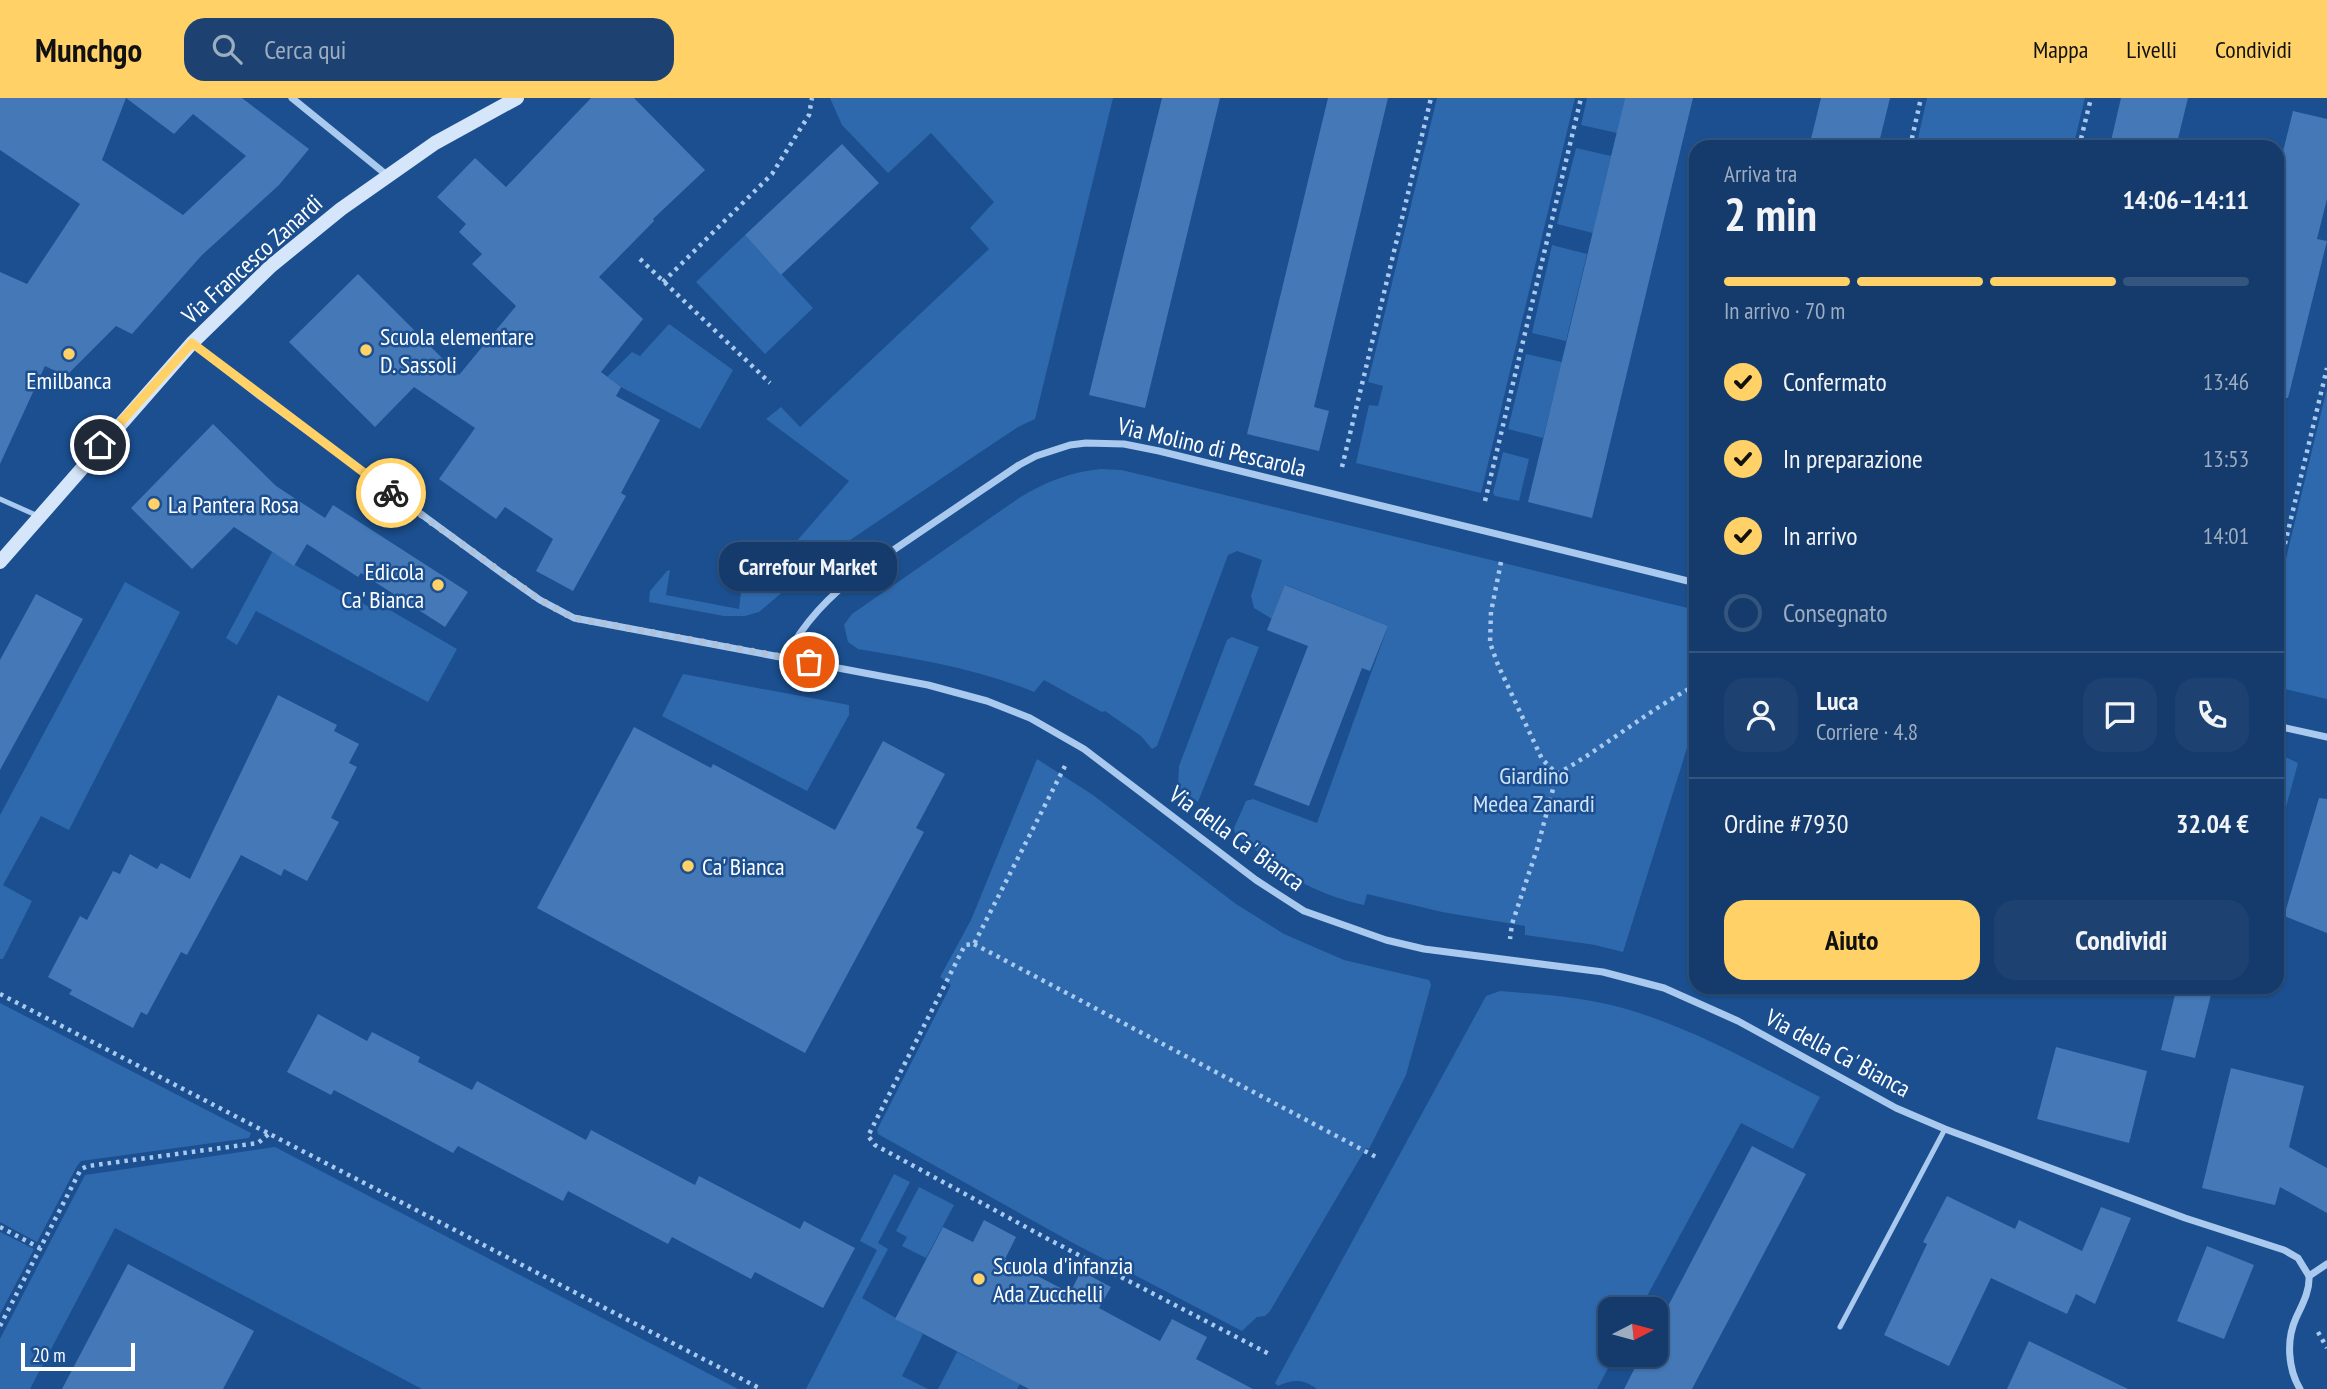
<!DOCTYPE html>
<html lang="it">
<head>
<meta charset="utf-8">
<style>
	:root { --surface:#143b6b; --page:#1d4271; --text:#f1f3f6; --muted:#9dadc1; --line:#33557e; --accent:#ffd166 }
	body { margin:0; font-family:"PT Sans Narrow",sans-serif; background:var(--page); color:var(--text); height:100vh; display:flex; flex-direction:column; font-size:26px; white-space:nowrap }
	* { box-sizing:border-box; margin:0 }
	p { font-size:23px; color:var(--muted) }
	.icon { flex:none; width:38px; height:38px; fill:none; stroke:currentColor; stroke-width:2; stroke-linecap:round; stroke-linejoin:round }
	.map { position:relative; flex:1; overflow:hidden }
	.details { position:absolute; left:1689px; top:42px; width:595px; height:854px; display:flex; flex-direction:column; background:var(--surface); border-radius:21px; box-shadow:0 2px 5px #0004,0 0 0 2px var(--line) }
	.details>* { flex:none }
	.needle { width:46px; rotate:84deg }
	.tools { position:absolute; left:1598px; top:1199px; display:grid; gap:14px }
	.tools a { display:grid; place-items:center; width:70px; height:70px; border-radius:14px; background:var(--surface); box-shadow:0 2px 5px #0004,0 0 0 2px var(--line); font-size:35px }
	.scale { position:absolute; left:21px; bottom:18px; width:114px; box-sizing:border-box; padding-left:7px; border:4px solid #fff; border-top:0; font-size:19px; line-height:24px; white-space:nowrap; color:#fff; -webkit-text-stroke:5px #1b4f8f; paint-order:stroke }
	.pin { position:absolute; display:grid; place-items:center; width:60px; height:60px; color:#fff; margin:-30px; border:4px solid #fff; border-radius:50%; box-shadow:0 2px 7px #0007 }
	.courier { position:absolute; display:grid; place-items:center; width:70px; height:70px; margin:-35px; border:5px solid #ffd166; border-radius:50%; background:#fff; color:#222; box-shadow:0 2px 9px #0007 }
	.bubble { position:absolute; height:49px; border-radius:21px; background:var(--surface); box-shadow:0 2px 5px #0004,0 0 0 2px var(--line); font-size:23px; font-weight:700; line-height:49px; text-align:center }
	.headline em { font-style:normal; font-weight:700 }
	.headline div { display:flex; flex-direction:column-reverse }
	.headline { display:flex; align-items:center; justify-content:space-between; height:119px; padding:0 35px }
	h1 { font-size:46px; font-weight:700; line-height:52px }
	.bar { display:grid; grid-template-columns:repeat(4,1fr); gap:10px 7px; align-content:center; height:84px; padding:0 35px }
	.bar i { height:9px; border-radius:5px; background:var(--line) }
	.bar .on { background:var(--accent) }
	.bar p { grid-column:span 4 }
	.line { display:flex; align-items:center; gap:18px; padding:0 35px; border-top:2px solid var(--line) }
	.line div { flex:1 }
	.round { display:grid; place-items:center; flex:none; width:74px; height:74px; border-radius:21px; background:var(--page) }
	ol { padding:0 35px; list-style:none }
	li { display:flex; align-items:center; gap:21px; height:77px }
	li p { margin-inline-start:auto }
	li .icon { padding:7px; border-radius:50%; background:var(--accent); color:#111; stroke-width:4 }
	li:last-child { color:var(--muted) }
	li i { width:38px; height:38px; border:4px solid var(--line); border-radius:50% }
	.cta { display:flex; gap:14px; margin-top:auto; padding:14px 35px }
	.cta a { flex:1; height:80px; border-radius:21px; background:var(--accent); color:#111; font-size:28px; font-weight:700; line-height:80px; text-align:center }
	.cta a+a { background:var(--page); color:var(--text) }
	header { display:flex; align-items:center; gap:42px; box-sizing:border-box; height:98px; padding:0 35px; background:var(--accent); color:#111 }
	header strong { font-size:33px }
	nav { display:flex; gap:38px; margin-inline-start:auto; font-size:24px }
	.search { width:490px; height:63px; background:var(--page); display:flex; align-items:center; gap:18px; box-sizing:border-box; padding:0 24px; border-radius:21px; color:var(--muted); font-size:26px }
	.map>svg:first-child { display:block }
</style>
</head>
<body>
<header>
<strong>Munchgo</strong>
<div class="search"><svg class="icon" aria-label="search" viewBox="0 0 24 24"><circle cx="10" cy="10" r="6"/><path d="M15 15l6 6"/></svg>Cerca qui</div>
<nav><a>Mappa</a><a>Livelli</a><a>Condividi</a></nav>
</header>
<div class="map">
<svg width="2327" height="1291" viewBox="0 0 2327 1291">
	<rect width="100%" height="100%" fill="#1b4f8f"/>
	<g fill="#2e69ad">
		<path d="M 830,0 L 1113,0 L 1035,321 L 1018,329 L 985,351 L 819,463 L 759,514 L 745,518 L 724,518 L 649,504 L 650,493 L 667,473 L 670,472 L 666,497 L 739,511 L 742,485 L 757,482 L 769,475 L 849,383 L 766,321 L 781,309 L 800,329 L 989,151 L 970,130 L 994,104 L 931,35 L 888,75 L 842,27 Z"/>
		<path d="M 1437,0 L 1575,0 L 1481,395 L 1356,365 L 1369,307 L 1378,308 L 1383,288 L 1368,284 Z"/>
		<path d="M 1587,0 L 1625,0 L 1617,35 L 1581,27 Z"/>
		<path d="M 1927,0 L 2085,0 L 2073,49 L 1916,49 Z"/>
		<path d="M 1576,50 L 1611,58 L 1593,135 L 1557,126 Z"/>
		<path d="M 745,137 L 813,210 L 765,256 L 696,184 Z"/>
		<path d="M 1552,147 L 1587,156 L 1566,243 L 1532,235 Z"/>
		<path d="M 669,226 L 733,272 L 700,331 L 621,289 L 607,279 L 632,254 L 640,258 Z"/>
		<path d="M 1526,256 L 1562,264 L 1543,340 L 1508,331 Z"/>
		<path d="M 2327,290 L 2327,601 L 2277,589 L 2277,548 L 2286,509 L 2277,507 L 2277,498 Z"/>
		<path d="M 1503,354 L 1529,361 L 1519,403 L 1495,398 L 1493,395 Z"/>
		<path d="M 1101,371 L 1121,372 L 1147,378 L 1696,512 L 1696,629 L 1693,631 L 1623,854 L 1595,847 L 1525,837 L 1525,828 L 1442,814 L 1367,796 L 1364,807 C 1305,793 1281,773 1235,735 L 1234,730 L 1246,703 L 1253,701 L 1317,725 L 1388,528 L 1286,487 L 1272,521 L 1254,510 L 1251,498 L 1262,462 L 1237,453 L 1228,457 L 1157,648 L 1152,651 L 1141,638 L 1105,613 L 1102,614 L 1044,582 L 1034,594 C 978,571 918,561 858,551 L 848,544 L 844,527 L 852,516 L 1019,400 C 1045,384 1070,374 1101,371 Z"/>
		<path d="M 272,454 L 371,510 L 376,504 L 457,551 L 428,604 L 256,513 L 237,547 L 226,540 Z"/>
		<path d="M 125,484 L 180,514 L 69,732 L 41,718 L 3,787 L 32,803 L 3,861 L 0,861 L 0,717 Z"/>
		<path d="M 1232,539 L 1259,549 L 1198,704 L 1178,689 L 1179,668 L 1227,542 Z"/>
		<path d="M 683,576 L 849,607 L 849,617 L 807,693 L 662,618 Z"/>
		<path d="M 2277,655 L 2298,665 L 2277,742 Z"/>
		<path d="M 1037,661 L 1093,697 L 1236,806 L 1284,836 L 1344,862 L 1429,882 L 1431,887 L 1406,977 L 1369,1051 L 1366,1050 L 1270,1213 L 1265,1218 L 1257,1219 L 1242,1233 L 1073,1145 L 878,1036 L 877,1032 L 951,887 L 940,879 L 971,822 Z"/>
		<path d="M 1500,893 C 1535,896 1572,898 1607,906 C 1683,924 1751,964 1820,999 L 1793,1051 L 1741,1025 L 1640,1211 L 1610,1211 L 1610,1256 L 1615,1257 L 1597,1291 L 1317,1291 C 1303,1281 1294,1281 1278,1288 L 1275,1285 L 1486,898 Z"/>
		<path d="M 0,905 L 251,1035 L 249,1040 L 81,1063 L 77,1068 L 37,1144 L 0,1124 Z"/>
		<path d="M 275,1049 L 738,1291 L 422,1291 L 115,1130 L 30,1291 L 0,1291 L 0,1241 L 85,1077 Z"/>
		<path d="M 894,1076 L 910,1084 L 878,1145 L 888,1151 L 862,1200 L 923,1236 L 902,1278 L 928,1291 L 806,1291 L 877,1152 L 860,1143 Z"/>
		<path d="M 919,1089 L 954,1107 L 926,1160 L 902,1148 L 907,1139 L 896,1133 Z"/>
		<path d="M 0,1134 L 34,1151 L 0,1216 Z"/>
		<path d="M 957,1254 L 1020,1286 L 1017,1291 L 938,1291 Z"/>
	</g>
	<g fill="#4478b7" fill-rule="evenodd">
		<path d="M 0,0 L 242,0 L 309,51 L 279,87 L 202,157 L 132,236 L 116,228 L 66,278 L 45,268 L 0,366 L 0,174 L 27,186 L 80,106 L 0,52 ZM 126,0 L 174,36 L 193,16 L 246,58 L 183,117 L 102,62 Z"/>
		<path d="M 591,0 L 634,0 L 705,72 L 653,121 L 654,123 L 599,179 L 643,221 L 601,274 L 621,289 L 616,298 L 660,322 L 621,395 L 626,398 L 573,493 L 536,473 L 553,441 L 505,409 L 496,421 L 439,381 L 475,330 L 414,289 L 375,329 L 289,244 L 358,176 L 459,277 L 516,208 L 472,166 L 482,156 L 459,134 L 466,126 L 437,99 L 475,60 L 506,89 Z"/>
		<path d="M 1162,0 L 1220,0 L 1145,310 L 1089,297 Z"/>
		<path d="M 1328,0 L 1388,0 L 1314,309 L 1329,313 L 1319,353 L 1247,336 Z"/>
		<path d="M 1625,0 L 1693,0 L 1592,420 L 1528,404 Z"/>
		<path d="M 1821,0 L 1890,0 L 1878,49 L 1809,49 Z"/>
		<path d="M 2121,0 L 2188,0 L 2176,49 L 2135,49 L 2111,43 Z"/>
		<path d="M 2293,13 L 2327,21 L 2327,101 L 2317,141 L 2327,143 L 2288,300 L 2277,299 L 2277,78 Z"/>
		<path d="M 842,46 L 879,85 L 781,177 L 745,137 Z"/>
		<path d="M 213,326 L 276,388 L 325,420 L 333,407 L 468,494 L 445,529 L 361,475 L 358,479 L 307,446 L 294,468 L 234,429 L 192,471 L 131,410 Z"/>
		<path d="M 1285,487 L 1388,528 L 1370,573 L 1362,570 L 1309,708 L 1254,687 L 1308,548 L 1267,532 Z"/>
		<path d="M 36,496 L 83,521 L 0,672 L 0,562 Z"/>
		<path d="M 278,597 L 337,627 L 334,633 L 359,646 L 349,665 L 357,669 L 331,720 L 339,724 L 307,783 L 284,771 L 281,778 L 241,757 L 187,857 L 181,854 L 147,917 L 141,914 L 133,930 L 69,896 L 72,892 L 48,879 L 80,818 L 87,822 L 113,773 L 120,776 L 130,756 L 157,771 L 161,765 L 190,781 Z"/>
		<path d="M 634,629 L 711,670 L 713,666 L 835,732 L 883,643 L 945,676 L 916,730 L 924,734 L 805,955 L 537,810 Z"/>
		<path d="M 2319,700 L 2327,701 L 2327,835 L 2284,818 Z"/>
		<path d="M 2177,889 L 2213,889 L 2195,960 L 2161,952 Z"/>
		<path d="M 318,916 L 367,943 L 372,934 L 420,959 L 418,964 L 472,992 L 477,983 L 586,1042 L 591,1032 L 695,1087 L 699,1078 L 800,1131 L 804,1123 L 855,1150 L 823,1210 L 755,1174 L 751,1181 L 672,1139 L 668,1146 L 568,1093 L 563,1103 L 458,1048 L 453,1055 L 334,992 L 331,997 L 287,974 Z"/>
		<path d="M 2056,949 L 2147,973 L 2129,1045 L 2037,1021 Z"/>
		<path d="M 2231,970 L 2304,988 L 2289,1049 L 2327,1070 L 2327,1115 L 2280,1089 L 2275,1107 L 2202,1090 Z"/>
		<path d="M 1752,1048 L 1806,1076 L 1692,1291 L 1624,1291 L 1642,1256 L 1656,1256 L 1656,1231 Z"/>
		<path d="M 1947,1098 L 2015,1131 L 2019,1122 L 2082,1153 L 2101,1109 L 2131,1120 L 2095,1206 L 2076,1196 L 2067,1216 L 1991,1180 L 1949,1268 L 1884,1237 L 1927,1146 L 1923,1144 Z"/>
		<path d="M 984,1122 L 1016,1139 L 1005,1161 L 1070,1195 L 1081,1173 L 1111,1189 L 1099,1210 L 1160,1243 L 1172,1221 L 1207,1239 L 1196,1261 L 1253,1291 L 1029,1291 L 895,1221 L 943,1129 L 973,1144 Z"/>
		<path d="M 2207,1148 L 2254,1167 L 2224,1241 L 2177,1223 Z"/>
		<path d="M 128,1166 L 254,1233 L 223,1291 L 62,1291 Z"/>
		<path d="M 2029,1243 L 2128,1291 L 2007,1291 Z"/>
	</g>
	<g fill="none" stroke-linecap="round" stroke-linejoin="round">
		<g stroke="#a9c9ee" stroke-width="4.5" stroke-dasharray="3.5 5" stroke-linecap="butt">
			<path d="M 1910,49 L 1921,0"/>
			<path d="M 2079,49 L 2091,0"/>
			<path d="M 640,161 L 770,285"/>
			<path d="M 663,184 L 772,76 L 809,17 L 812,0"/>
			<path d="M 1342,369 L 1431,0"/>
			<path d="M 1485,403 L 1581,0"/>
			<path d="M 1501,464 L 1491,514 L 1490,545 L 1498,567 L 1542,661 L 1557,676 L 1537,751 L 1512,826 L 1510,841"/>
			<path d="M 2277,479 L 2327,270"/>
			<path d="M 1065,668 L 974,846 L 965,847 L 868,1038 L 875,1047 L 1046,1140 L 1271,1257"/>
			<path d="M 1557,676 C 1605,649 1647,613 1696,587"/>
			<path d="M 974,846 L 1378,1060"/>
			<path d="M 0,896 L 761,1291"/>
			<path d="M 0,1129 L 40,1150"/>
			<path d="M 0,1228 L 81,1071 L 88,1068 L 258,1045 L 270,1035"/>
			<path d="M 2318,1234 L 2327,1250"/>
		</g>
		<g stroke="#a9c9ee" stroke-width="5">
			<path d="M 0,401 L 38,418"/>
			<path d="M 1840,1229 L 1945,1031"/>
		</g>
		<g stroke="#a9c9ee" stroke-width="7">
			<path d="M 292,0 L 388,78"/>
			<path d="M 192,245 L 261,299 L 503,476 L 540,502 L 574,520 L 928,587 L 987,603 L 1030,620 L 1084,651 L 1256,782 L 1304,813 L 1386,842 L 1424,851 L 1603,874 L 1664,890 L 1738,923 L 1896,1010 L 1945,1031 L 2185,1120 L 2284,1152 L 2298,1160 L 2309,1178"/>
			<path d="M 785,560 C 804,524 829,498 861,474 L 1019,367 L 1036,358 L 1070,347 L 1086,345 L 1124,346 L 1159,353 L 1696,485"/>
			<path d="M 2277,628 L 2327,639"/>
			<path d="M 2300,1291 C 2288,1271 2286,1242 2296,1220 C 2302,1207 2310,1193 2309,1178 L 2327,1166"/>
		</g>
		<path stroke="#d6e6fa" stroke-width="14" d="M 0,464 L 192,245 L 271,168 L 341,111 L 435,45 L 517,0"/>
	</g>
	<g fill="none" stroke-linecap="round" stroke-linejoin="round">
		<path stroke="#afc1d8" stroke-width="7" stroke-dasharray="0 12.6" d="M 391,395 L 540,502 L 574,520 L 809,564"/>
		<path stroke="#ffd166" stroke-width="9" d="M 100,347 L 192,245 L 391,395"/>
	</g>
	<g fill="#ffd166" stroke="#1b4f8f" stroke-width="2.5">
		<circle cx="366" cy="252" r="7"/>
		<circle cx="69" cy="256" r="7"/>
		<circle cx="154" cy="406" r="7"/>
		<circle cx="438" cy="487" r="7"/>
		<circle cx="688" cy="768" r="7"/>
		<circle cx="979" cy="1181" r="7"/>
	</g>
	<g text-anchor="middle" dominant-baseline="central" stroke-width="5" stroke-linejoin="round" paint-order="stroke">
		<g font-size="24" fill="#fff" stroke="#1b4f8f">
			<text transform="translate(252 161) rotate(-42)">Via Francesco Zanardi</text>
			<text transform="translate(1212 349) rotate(13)">Via Molino di Pescarola</text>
			<text transform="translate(1237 740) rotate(36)">Via della Ca' Bianca</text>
			<text transform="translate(1838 955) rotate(28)">Via della Ca' Bianca</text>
		</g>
		<g font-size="24" fill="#fff" stroke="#1b4f8f" text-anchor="start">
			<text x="380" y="238">Scuola elementare<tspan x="380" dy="28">D. Sassoli</tspan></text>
			<text x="69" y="282" text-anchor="middle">Emilbanca</text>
			<text x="168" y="406">La Pantera Rosa</text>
			<text x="424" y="473" text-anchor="end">Edicola<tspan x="424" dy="28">Ca' Bianca</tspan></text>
			<text x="702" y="768">Ca' Bianca</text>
			<text x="993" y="1167">Scuola d'infanzia<tspan x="993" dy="28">Ada Zucchelli</tspan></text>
		</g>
		<g font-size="24" fill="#cfe3fa" stroke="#1b4f8f">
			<text x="1534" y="677">Giardino<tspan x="1534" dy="28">Medea Zanardi</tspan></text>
		</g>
	</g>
</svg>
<div class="tools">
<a><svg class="needle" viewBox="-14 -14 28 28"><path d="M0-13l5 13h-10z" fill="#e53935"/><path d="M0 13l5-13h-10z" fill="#9dadc1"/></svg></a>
</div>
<div class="scale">20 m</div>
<div class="pin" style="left:809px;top:564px;background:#ea580c"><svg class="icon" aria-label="bag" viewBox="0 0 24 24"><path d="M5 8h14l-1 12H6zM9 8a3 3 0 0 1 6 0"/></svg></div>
<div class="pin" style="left:100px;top:347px;background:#1f2937"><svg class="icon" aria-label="home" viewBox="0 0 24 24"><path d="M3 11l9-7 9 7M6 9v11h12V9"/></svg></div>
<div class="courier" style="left:391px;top:395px"><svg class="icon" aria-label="bike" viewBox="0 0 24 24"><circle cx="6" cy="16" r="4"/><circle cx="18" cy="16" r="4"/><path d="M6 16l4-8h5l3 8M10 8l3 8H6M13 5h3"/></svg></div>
<div class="bubble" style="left:719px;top:444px;width:178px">Carrefour Market</div>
<section class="details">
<div class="headline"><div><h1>2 min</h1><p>Arriva tra</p></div><em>14:06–14:11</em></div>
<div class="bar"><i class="on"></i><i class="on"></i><i class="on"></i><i></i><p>In arrivo · 70 m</p></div>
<ol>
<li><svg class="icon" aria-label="check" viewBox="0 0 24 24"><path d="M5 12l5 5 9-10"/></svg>Confermato<p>13:46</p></li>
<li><svg class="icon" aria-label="check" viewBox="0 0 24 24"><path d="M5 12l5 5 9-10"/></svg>In preparazione<p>13:53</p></li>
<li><svg class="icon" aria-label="check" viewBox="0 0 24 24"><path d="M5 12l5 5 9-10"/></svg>In arrivo<p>14:01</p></li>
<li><i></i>Consegnato</li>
</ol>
<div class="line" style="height:126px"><a class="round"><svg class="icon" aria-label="person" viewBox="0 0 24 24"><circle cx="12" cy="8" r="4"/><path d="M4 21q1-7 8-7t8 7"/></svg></a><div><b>Luca</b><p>Corriere · 4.8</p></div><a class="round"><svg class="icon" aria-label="chat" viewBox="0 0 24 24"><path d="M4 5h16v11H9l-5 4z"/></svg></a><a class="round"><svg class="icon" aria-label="phone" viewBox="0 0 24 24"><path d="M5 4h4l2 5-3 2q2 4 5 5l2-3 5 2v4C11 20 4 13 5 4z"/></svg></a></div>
<div class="line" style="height:91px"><div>Ordine #7930</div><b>32.04 €</b></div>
<div class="cta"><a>Aiuto</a><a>Condividi</a></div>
</section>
</div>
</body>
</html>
